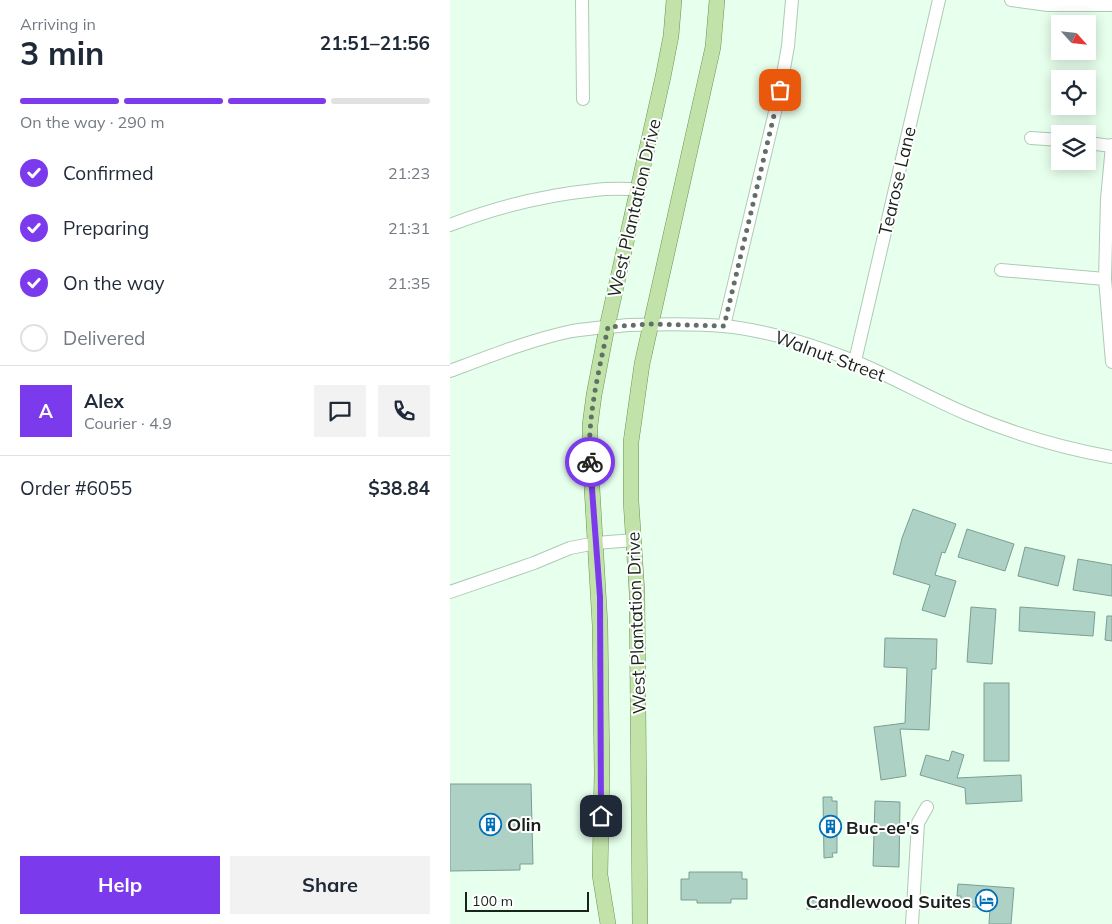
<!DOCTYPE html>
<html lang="en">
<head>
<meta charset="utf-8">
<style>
	:root { --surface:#fff; --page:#f2f2f3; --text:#1f2937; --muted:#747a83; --line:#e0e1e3; --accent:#7c3aed }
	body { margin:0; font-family:Mulish,sans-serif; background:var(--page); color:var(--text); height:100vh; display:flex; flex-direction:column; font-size:19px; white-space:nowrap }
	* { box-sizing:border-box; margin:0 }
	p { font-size:16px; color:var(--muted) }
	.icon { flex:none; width:28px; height:28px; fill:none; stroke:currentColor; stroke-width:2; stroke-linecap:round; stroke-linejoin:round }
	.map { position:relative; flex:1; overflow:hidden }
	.details { display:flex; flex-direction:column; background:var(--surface); width:450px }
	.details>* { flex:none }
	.needle { width:32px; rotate:117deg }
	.buttons { position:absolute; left:601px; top:15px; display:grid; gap:10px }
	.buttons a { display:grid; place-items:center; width:45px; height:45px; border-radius:0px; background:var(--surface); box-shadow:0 2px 12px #0003; font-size:25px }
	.scale { position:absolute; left:15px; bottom:12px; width:124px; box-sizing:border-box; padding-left:5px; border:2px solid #19231c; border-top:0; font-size:14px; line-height:18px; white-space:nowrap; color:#19231c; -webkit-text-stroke:4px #fff; paint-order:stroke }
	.pin { position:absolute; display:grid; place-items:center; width:42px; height:42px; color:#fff; margin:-21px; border-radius:10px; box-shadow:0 2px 8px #0006 }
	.courier { position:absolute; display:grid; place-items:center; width:50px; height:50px; margin:-25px; border:4px solid #7c3aed; border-radius:50%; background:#fff; color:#222; box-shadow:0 1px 6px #0007 }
	.headline em { font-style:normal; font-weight:700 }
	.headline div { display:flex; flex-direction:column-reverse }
	.headline { display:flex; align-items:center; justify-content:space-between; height:85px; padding:0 20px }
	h1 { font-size:32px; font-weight:700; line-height:38px }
	.bar { display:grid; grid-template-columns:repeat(4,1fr); gap:8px 5px; align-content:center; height:60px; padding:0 20px }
	.bar i { height:6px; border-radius:4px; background:var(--line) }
	.bar .active { background:var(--accent) }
	.bar p { grid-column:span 4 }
	.line { display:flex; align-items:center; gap:12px; padding:0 20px; border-top:1px solid var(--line) }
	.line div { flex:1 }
	.round { display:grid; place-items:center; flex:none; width:52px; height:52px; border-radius:0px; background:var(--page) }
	ol { padding:0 20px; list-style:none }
	li { display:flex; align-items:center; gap:15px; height:55px }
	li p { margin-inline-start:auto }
	li .icon { padding:5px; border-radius:50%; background:var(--accent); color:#fff; stroke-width:4 }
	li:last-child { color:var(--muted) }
	li i { width:28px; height:28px; border:2px solid var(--line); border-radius:50% }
	.button { display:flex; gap:10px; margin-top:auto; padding:10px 20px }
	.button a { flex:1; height:58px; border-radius:0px; background:var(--accent); color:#fff; font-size:20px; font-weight:700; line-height:58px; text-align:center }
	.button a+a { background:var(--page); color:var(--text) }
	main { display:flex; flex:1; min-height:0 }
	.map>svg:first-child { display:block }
</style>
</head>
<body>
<main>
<section class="details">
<div class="headline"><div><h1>3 min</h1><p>Arriving in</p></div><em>21:51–21:56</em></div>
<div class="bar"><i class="active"></i><i class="active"></i><i class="active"></i><i></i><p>On the way · 290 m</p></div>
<ol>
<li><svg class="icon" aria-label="check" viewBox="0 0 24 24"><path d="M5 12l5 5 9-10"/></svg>Confirmed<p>21:23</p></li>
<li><svg class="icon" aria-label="check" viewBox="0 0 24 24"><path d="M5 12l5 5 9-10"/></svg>Preparing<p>21:31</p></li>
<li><svg class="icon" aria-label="check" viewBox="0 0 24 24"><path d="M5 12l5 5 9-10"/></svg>On the way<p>21:35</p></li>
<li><i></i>Delivered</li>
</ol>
<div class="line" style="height:90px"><b class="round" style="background:var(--accent);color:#fff">A</b><div><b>Alex</b><p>Courier · 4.9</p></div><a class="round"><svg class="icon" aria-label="chat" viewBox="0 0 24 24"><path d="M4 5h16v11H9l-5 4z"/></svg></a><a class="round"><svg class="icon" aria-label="phone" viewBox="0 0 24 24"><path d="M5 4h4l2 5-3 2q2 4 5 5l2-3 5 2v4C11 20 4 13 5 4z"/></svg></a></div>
<div class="line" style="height:65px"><div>Order #6055</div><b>$38.84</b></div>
<div class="button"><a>Help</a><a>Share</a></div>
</section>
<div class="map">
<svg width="662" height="924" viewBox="0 0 662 924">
	<rect width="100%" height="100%" fill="#e7ffed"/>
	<g fill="#add1c5" stroke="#7c9e93">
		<path d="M 463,509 L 506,524 L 495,553 L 492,552 L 485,575 L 506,581 L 495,617 L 472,610 L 480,585 L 443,574 L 452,538 Z"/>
		<path d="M 517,529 L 564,544 L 555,571 L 508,557 Z"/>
		<path d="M 575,547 L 615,556 L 608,586 L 568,576 Z"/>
		<path d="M 628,559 L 662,565 L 662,596 L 623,590 Z"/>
		<path d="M 521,607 L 546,609 L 542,664 L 517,662 Z"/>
		<path d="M 570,607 L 645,612 L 643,636 L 569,631 Z"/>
		<path d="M 657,616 L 662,616 L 662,641 L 655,640 Z"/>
		<path d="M 435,638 L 487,639 L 486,669 L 482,669 L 479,730 L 450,729 L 456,776 L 431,780 L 424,727 L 455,723 L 457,668 L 434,667 Z"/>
		<rect x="534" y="683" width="25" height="78"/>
		<path d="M 502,751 L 514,755 L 507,778 L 571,775 L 572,801 L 516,804 L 515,788 L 470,775 L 476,755 L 499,761 Z"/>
		<path d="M 0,784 L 81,784 L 83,864 L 70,864 L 70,870 L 0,871 Z"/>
		<path d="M 373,797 L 382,797 L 382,801 L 387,801 L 387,853 L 382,853 L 383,857 L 374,858 Z"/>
		<path d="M 425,801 L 450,802 L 449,867 L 423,866 Z"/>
		<path d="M 239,872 L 292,872 L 292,879 L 297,879 L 297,899 L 281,899 L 281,903 L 247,903 L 247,900 L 231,900 L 231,879 L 239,879 Z"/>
		<path d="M 508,884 L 564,888 L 561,924 L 539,924 L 540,908 L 510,906 L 511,896 L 507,896 Z"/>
		<rect x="357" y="900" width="32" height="9"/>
	</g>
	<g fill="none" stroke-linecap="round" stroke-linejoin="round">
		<defs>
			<g id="minor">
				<path d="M 132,0 L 133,99"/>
				<path d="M 561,0 L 598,5 L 662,5"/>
				<path d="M 581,138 L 610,140"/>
				<path d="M 638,143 L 662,146"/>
				<path d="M 662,145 L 657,199 L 655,279 L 662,362"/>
				<path d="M 0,225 C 46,207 97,195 145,190 C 159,188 174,189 188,189"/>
				<path d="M 551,270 L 655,279"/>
				<path d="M 274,326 L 330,91 L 338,46 L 342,0"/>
				<path d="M 405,361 L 489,0"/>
				<path d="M 0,371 C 40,356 80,340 122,331 C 141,328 160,327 179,325 C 210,324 242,323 273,326 C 318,330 363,345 404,361 C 443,377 479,398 517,414 C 564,434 612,448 662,457"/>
				<path d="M 0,592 L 84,563 L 120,548 L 146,543 L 184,540"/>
				<path d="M 462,924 L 468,823 L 477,807"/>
			</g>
			<g id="major">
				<path d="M 158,924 L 150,875 L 152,772 L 150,625 L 140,454 L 140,425 L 144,395 L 157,327 L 213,77 L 221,36 L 224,0"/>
				<path d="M 190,924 L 187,593 L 181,501 L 181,442 L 192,364 L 263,47 L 267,0"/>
			</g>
		</defs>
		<use href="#minor" stroke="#aecab5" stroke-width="14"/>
		<use href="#major" stroke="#6b9353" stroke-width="16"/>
		<use href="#minor" stroke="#fff" stroke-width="12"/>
		<use href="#major" stroke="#c1e2a9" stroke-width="15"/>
	</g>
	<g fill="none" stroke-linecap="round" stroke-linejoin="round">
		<path stroke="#617065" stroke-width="5" stroke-dasharray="0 9" d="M 140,462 C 137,417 149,371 158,327 L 201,324 L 274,326 L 330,90"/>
		<path stroke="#7c3aed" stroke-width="6" d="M 140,462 L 150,597 L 151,816"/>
	</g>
	<defs>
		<symbol id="building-ring" viewBox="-11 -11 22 22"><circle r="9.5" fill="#fff" stroke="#006fba" stroke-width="1.5"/><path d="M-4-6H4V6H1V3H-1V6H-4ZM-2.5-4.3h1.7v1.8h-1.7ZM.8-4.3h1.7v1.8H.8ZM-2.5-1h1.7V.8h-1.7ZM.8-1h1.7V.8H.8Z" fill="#006fba"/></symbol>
		<symbol id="hotel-ring" viewBox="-11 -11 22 22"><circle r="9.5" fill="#fff" stroke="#006fba" stroke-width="1.5"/><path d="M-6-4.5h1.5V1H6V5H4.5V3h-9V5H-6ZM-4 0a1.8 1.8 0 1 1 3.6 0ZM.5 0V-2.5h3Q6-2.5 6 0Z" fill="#006fba"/></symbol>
	</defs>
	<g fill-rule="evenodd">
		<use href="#building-ring" x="28" y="812" width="25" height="25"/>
		<use href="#building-ring" x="368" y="814" width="25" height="25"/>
		<use href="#hotel-ring" x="524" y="888" width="25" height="25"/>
	</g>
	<g text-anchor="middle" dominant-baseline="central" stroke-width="4" stroke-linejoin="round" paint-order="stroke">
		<g font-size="18" fill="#19231c" stroke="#fff">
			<text transform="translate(447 181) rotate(-77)">Tearose Lane</text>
			<text transform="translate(184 208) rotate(-77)">West Plantation Drive</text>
			<text transform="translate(380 356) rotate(20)">Walnut Street</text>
			<text transform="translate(186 623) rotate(-92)">West Plantation Drive</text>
		</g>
		<g font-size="18" font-weight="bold" fill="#19231c" stroke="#fff" text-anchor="start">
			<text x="57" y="824">Olin</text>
			<text x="396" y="827">Buc-ee's</text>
			<text x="521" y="901" text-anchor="end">Candlewood Suites</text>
		</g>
	</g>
</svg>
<div class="buttons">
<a><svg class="needle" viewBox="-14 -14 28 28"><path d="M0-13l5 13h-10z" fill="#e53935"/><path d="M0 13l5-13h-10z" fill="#747a83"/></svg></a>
<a><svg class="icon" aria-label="locate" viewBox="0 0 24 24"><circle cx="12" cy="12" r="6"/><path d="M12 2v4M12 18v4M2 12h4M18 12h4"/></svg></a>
<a><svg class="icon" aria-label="layers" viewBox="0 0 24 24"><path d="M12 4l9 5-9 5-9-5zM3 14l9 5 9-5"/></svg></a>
</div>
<div class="scale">100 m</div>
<div class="pin" style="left:330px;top:90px;background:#ea580c"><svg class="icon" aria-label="bag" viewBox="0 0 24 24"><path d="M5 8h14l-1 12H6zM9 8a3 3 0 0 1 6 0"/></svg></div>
<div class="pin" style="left:151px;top:816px;background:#1f2937"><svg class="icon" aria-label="home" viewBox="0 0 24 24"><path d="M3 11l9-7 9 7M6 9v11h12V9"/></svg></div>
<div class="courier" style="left:140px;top:462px"><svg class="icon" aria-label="bike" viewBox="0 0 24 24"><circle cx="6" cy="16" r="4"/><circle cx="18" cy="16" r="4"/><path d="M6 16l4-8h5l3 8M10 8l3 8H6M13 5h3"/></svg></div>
</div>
</main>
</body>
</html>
